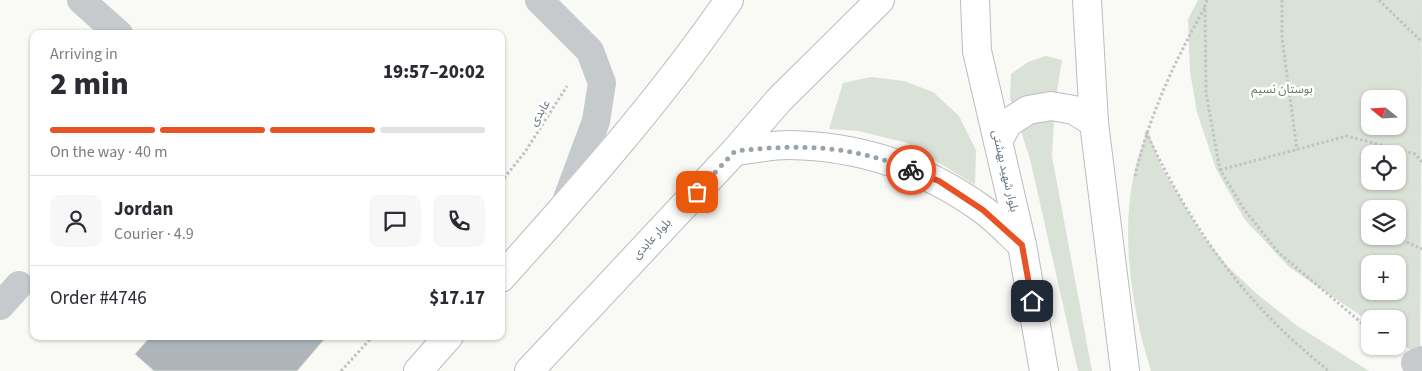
<!DOCTYPE html>
<html lang="en">
<head>
<meta charset="utf-8">
<style>
	:root { --surface:#fff; --page:#f7f7f7; --text:#2b2b33; --muted:#7c7c81; --line:#e1e1e2; --accent:#e85326 }
	body { margin:0; font-family:"Source Sans 3","Noto Sans Arabic",sans-serif; background:var(--page); color:var(--text); height:100vh; display:flex; flex-direction:column; font-size:19px; white-space:nowrap }
	* { box-sizing:border-box; margin:0 }
	p { font-size:16px; color:var(--muted) }
	.icon { flex:none; width:28px; height:28px; fill:none; stroke:currentColor; stroke-width:2; stroke-linecap:round; stroke-linejoin:round }
	.map { position:relative; flex:1; overflow:hidden }
	.panel { position:absolute; left:30px; top:30px; width:475px; height:310px; display:flex; flex-direction:column; background:var(--surface); border-radius:10px; box-shadow:0 1px 4px #0004 }
	.panel>* { flex:none }
	.needle { width:32px; rotate:288deg }
	.controls { position:absolute; left:1361px; top:90px; display:grid; gap:10px }
	.controls a { display:grid; place-items:center; width:45px; height:45px; border-radius:10px; background:var(--surface); box-shadow:0 1px 4px #0004; font-size:25px }
	.pin { position:absolute; display:grid; place-items:center; width:42px; height:42px; color:#fff; margin:-21px; border-radius:10px; box-shadow:0 2px 8px #0006 }
	.courier { position:absolute; display:grid; place-items:center; width:50px; height:50px; margin:-25px; border:4px solid #e85326; border-radius:50%; background:#fff; color:#222; box-shadow:0 1px 6px #0007 }
	.overview em { font-style:normal; font-weight:800 }
	.overview div { display:flex; flex-direction:column-reverse }
	.overview { display:flex; align-items:center; justify-content:space-between; height:85px; padding:0 20px }
	h1 { font-size:32px; font-weight:800; line-height:38px }
	.bar { display:grid; grid-template-columns:repeat(4,1fr); gap:8px 5px; align-content:center; height:60px; padding:0 20px }
	.bar i { height:6px; border-radius:4px; background:var(--line) }
	.bar .selected { background:var(--accent) }
	.bar p { grid-column:span 4 }
	.line { display:flex; align-items:center; gap:12px; padding:0 20px; border-top:1px solid var(--line) }
	.line div { flex:1 }
	.round { display:grid; place-items:center; flex:none; width:52px; height:52px; border-radius:10px; background:var(--page) }
	.map>svg:first-child { display:block }
</style>
</head>
<body>
<div class="map">
<svg width="1422" height="371" viewBox="0 0 1422 371">
	<rect width="100%" height="100%" fill="#f9f9f6"/>
	<g fill="#dae1d7" fill-rule="evenodd">
		<path d="M 1198,0 L 1422,0 L 1420,357 L 1398,341 L 1398,319 L 1370,319 L 1370,322 L 1289,267 L 1245,220 L 1216,169 L 1197,112 L 1190,72 L 1188,19 ZM 1370,99 L 1398,99 L 1398,126 L 1370,126 ZM 1370,154 L 1398,154 L 1398,181 L 1370,181 ZM 1370,209 L 1398,209 L 1398,236 L 1370,236 ZM 1370,264 L 1398,264 L 1398,291 L 1370,291 Z"/>
		<path d="M 1046,56 L 1062,60 L 1055,103 L 1052,156 L 1092,371 L 1078,371 L 1030,159 L 1010,98 L 1011,74 L 1028,62 Z"/>
		<path d="M 871,77 L 904,81 L 933,92 L 959,116 L 976,150 L 975,185 L 907,143 L 859,131 L 829,129 L 843,83 Z"/>
		<path d="M 1148,131 L 1161,166 L 1201,233 L 1227,266 L 1257,294 L 1296,325 L 1369,371 L 1151,371 C 1128,298 1115,203 1148,131 Z"/>
	</g>
	<path fill="#adb5bb" stroke="#dadad8" d="M 151,336 L 327,336 L 297,371 L 154,371 L 135,354 Z"/>
	<g fill="none" stroke-linecap="round" stroke-linejoin="round">
		<defs>
			<g id="major">
				<path d="M 975,0 L 977,51 L 1022,245 L 1044,371"/>
				<path d="M 1087,0 L 1094,123 L 1125,371"/>
				<path d="M 998,141 L 1008,123 L 1028,110 L 1051,106 L 1074,110 L 1094,123"/>
				<path d="M 735,151 C 753,149 771,145 789,145 C 859,146 925,168 982,209 C 996,219 1009,233 1022,245"/>
				<path d="M 501,278 C 581,189 661,99 729,0"/>
				<path d="M 418,371 L 449,336"/>
				<path d="M 529,371 L 735,151 L 779,100 L 880,0"/>
			</g>
		</defs>
		<use href="#major" stroke="#b9bdc1" stroke-width="30"/>
		<g stroke="#c0c2c4" stroke-width="3" stroke-dasharray="2.5 2.5" stroke-linecap="butt">
			<path d="M 1207,0 L 1205,6 L 1206,93 L 1220,170 L 1244,209 L 1278,252 L 1370,330"/>
			<path d="M 1282,0 L 1282,38 L 1297,150"/>
			<path d="M 1379,0 L 1422,42"/>
			<path d="M 1146,132 C 1192,229 1244,304 1329,371"/>
			<path d="M 1220,170 L 1347,136 L 1415,154 L 1422,162"/>
			<path d="M 1135,176 C 1150,113 1174,63 1205,7"/>
			<path d="M 501,182 L 525,152 L 567,86"/>
			<path d="M 1393,236 L 1422,249"/>
			<path d="M 341,371 L 373,336"/>
		</g>
		<g stroke="#c6cacd" stroke-width="28">
			<path d="M 81,0 L 119,34"/>
			<path d="M 539,0 L 590,51 L 602,83 L 596,121 L 564,207"/>
			<path d="M 0,306 L 19,285"/>
			<path d="M 1415,363 L 1422,360"/>
		</g>
		<use href="#major" stroke="#fff" stroke-width="28"/>
	</g>
	<g fill="none" stroke-linecap="round" stroke-linejoin="round">
		<path stroke="#98a3ab" stroke-width="5" stroke-dasharray="0 9" d="M 697,192 L 735,151 C 800,144 851,145 911,170"/>
		<path stroke="#e85326" stroke-width="6" d="M 911,170 L 939,181 L 983,210 L 1022,245 L 1032,301"/>
	</g>
	<g text-anchor="middle" dominant-baseline="central" stroke-width="5" stroke-linejoin="round" paint-order="stroke">
		<g font-size="12" fill="#667a62" stroke="#fff">
			<text x="1282" y="89">بوستان نسیم</text>
		</g>
		<g font-size="12" fill="#637482" stroke="#fff">
			<text transform="translate(540 113) rotate(-57)">عابدی</text>
			<text transform="translate(1005 171) rotate(77)">بلوار شهید بهشتی</text>
			<text transform="translate(652 239) rotate(-47)">بلوار عابدی</text>
		</g>
	</g>
</svg>
<div class="controls">
<a><svg class="needle" viewBox="-14 -14 28 28"><path d="M0-13l5 13h-10z" fill="#e53935"/><path d="M0 13l5-13h-10z" fill="#7c7c81"/></svg></a>
<a><svg class="icon" aria-label="locate" viewBox="0 0 24 24"><circle cx="12" cy="12" r="6"/><path d="M12 2v4M12 18v4M2 12h4M18 12h4"/></svg></a>
<a><svg class="icon" aria-label="layers" viewBox="0 0 24 24"><path d="M12 4l9 5-9 5-9-5zM3 14l9 5 9-5"/></svg></a>
<a>+</a>
<a>−</a>
</div>
<div class="pin" style="left:697px;top:192px;background:#ea580c"><svg class="icon" aria-label="bag" viewBox="0 0 24 24"><path d="M5 8h14l-1 12H6zM9 8a3 3 0 0 1 6 0"/></svg></div>
<div class="pin" style="left:1032px;top:301px;background:#1f2937"><svg class="icon" aria-label="home" viewBox="0 0 24 24"><path d="M3 11l9-7 9 7M6 9v11h12V9"/></svg></div>
<div class="courier" style="left:911px;top:170px"><svg class="icon" aria-label="bike" viewBox="0 0 24 24"><circle cx="6" cy="16" r="4"/><circle cx="18" cy="16" r="4"/><path d="M6 16l4-8h5l3 8M10 8l3 8H6M13 5h3"/></svg></div>
<section class="panel">
<div class="overview"><div><h1>2 min</h1><p>Arriving in</p></div><em>19:57–20:02</em></div>
<div class="bar"><i class="selected"></i><i class="selected"></i><i class="selected"></i><i></i><p>On the way · 40 m</p></div>
<div class="line" style="height:90px"><a class="round"><svg class="icon" aria-label="person" viewBox="0 0 24 24"><circle cx="12" cy="8" r="4"/><path d="M4 21q1-7 8-7t8 7"/></svg></a><div><b>Jordan</b><p>Courier · 4.9</p></div><a class="round"><svg class="icon" aria-label="chat" viewBox="0 0 24 24"><path d="M4 5h16v11H9l-5 4z"/></svg></a><a class="round"><svg class="icon" aria-label="phone" viewBox="0 0 24 24"><path d="M5 4h4l2 5-3 2q2 4 5 5l2-3 5 2v4C11 20 4 13 5 4z"/></svg></a></div>
<div class="line" style="height:65px"><div>Order #4746</div><b>$17.17</b></div>
</section>
</div>
</body>
</html>
